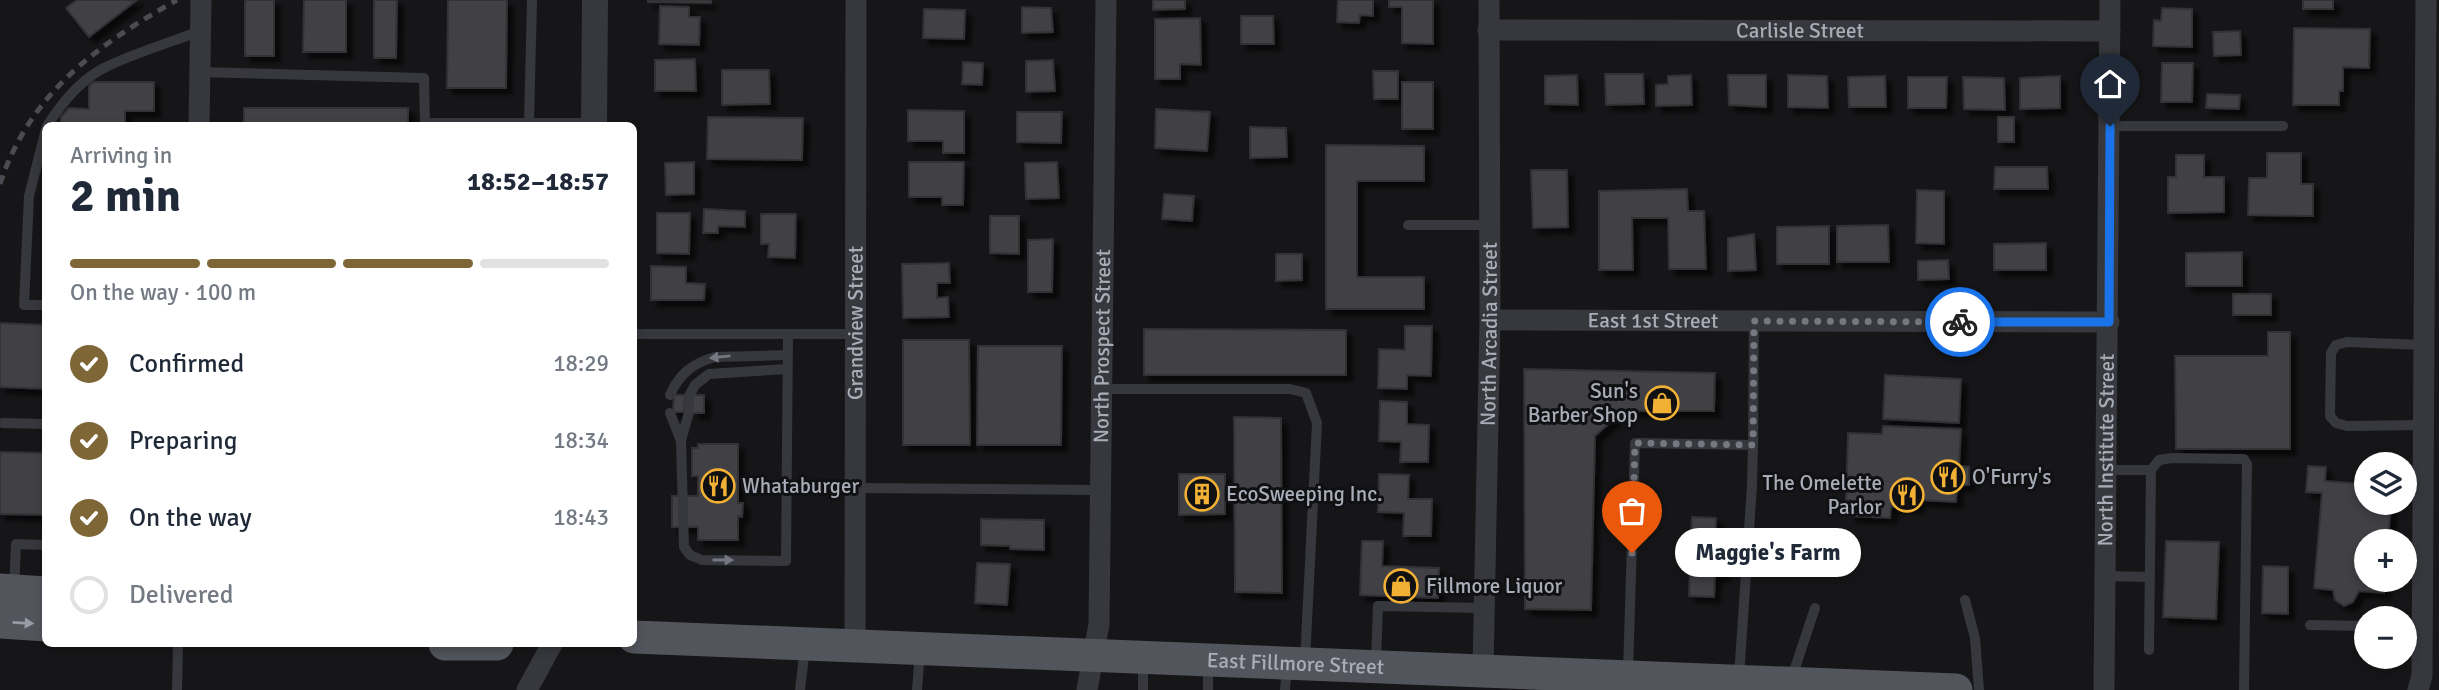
<!DOCTYPE html>
<html lang="en">
<head>
<meta charset="utf-8">
<style>
	:root { --surface:#fff; --page:#f6f6f7; --text:#1f2937; --muted:#747a83; --line:#e0e1e3; --accent:#7e6636 }
	body { margin:0; font-family:Signika,sans-serif; background:var(--page); color:var(--text); height:100vh; display:flex; flex-direction:column; font-size:26px; white-space:nowrap }
	* { box-sizing:border-box; margin:0 }
	p { font-size:23px; color:var(--muted) }
	.icon { flex:none; width:38px; height:38px; fill:none; stroke:currentColor; stroke-width:2; stroke-linecap:round; stroke-linejoin:round }
	.map { position:relative; flex:1; overflow:hidden }
	.panel { position:absolute; left:42px; top:122px; width:595px; height:525px; display:flex; flex-direction:column; background:var(--surface); border-radius:10px; box-shadow:0 4px 10px #0003 }
	.panel>* { flex:none }
	.tools { position:absolute; left:2354px; top:452px; display:grid; gap:14px }
	.tools a { display:grid; place-items:center; width:63px; height:63px; border-radius:50%; background:var(--surface); box-shadow:0 4px 10px #0003; font-size:35px }
	.pin { position:absolute; display:grid; place-items:center; width:60px; height:60px; color:#fff; margin:-72px -30px; border-radius:50% 50% 50% 0; rotate:-45deg; box-shadow:0 0 7px #0007 }
	.pin .icon { rotate:45deg }
	.courier { position:absolute; display:grid; place-items:center; width:70px; height:70px; margin:-35px; border:5px solid #1a73e8; border-radius:50%; background:#fff; color:#222; box-shadow:0 2px 9px #0007 }
	.bubble { position:absolute; height:49px; border-radius:24px; background:var(--surface); box-shadow:0 4px 10px #0003; font-size:23px; font-weight:700; line-height:49px; text-align:center }
	.overview em { font-style:normal; font-weight:700 }
	.overview div { display:flex; flex-direction:column-reverse }
	.overview { display:flex; align-items:center; justify-content:space-between; height:119px; padding:0 28px }
	h1 { font-size:46px; font-weight:700; line-height:52px }
	.bar { display:grid; grid-template-columns:repeat(4,1fr); gap:10px 7px; align-content:center; height:84px; padding:0 28px }
	.bar i { height:9px; border-radius:5px; background:var(--line) }
	.bar .current { background:var(--accent) }
	.bar p { grid-column:span 4 }
	ol { padding:0 28px; list-style:none }
	li { display:flex; align-items:center; gap:21px; height:77px }
	li p { margin-inline-start:auto }
	li .icon { padding:7px; border-radius:50%; background:var(--accent); color:#fff; stroke-width:4 }
	li:last-child { color:var(--muted) }
	li i { width:38px; height:38px; border:4px solid var(--line); border-radius:50% }
	.map>svg:first-child { display:block }
</style>
</head>
<body>
<div class="map">
<svg width="2439" height="690" viewBox="0 0 2439 690">
	<defs>
		<filter id="shadow"><feDropShadow dx="6" dy="6" stdDeviation="2" flood-color="#0009"/></filter>
	</defs>
	<rect width="100%" height="100%" fill="#161618"/>
	<g fill="#404145" stroke="#303034" stroke-width="2" filter="url(#shadow)">
		<path d="M 77,0 L 137,0 L 89,37 L 66,8 Z"/>
		<rect x="245" y="0" width="29" height="56"/>
		<path d="M 304,0 L 346,0 L 346,52 L 303,52 Z"/>
		<path d="M 374,0 L 397,0 L 396,58 L 374,58 Z"/>
		<path d="M 448,0 L 507,0 L 506,88 L 447,88 Z"/>
		<path d="M 648,0 L 711,0 L 711,3 L 648,2 Z"/>
		<path d="M 1153,0 L 1185,0 L 1185,9 L 1153,10 Z"/>
		<path d="M 1338,0 L 1373,0 L 1373,16 L 1360,15 L 1359,23 L 1337,22 Z"/>
		<path d="M 1389,0 L 1433,0 L 1433,44 L 1402,43 L 1402,7 L 1389,7 Z"/>
		<rect x="2303" y="0" width="30" height="9"/>
		<path d="M 660,6 L 689,7 L 689,17 L 700,17 L 699,45 L 659,44 Z"/>
		<path d="M 1022,7 L 1051,8 L 1053,32 L 1022,33 Z"/>
		<path d="M 2162,8 L 2192,9 L 2192,47 L 2153,46 L 2154,20 L 2161,21 Z"/>
		<path d="M 924,9 L 965,10 L 964,39 L 923,38 Z"/>
		<path d="M 1241,16 L 1273,16 L 1274,44 L 1241,44 Z"/>
		<path d="M 1200,18 L 1201,65 L 1180,64 L 1180,79 L 1155,79 L 1155,19 Z"/>
		<path d="M 2294,28 L 2370,29 L 2369,68 L 2343,67 L 2343,91 L 2339,91 L 2339,105 L 2293,105 Z"/>
		<path d="M 2240,31 L 2241,55 L 2214,56 L 2213,32 Z"/>
		<path d="M 695,59 L 696,91 L 655,91 L 655,60 Z"/>
		<path d="M 1053,60 L 1055,91 L 1026,92 L 1026,61 Z"/>
		<path d="M 963,62 L 983,63 L 982,85 L 962,84 Z"/>
		<path d="M 2162,63 L 2193,63 L 2192,102 L 2161,102 Z"/>
		<path d="M 722,70 L 769,70 L 770,104 L 722,105 Z"/>
		<path d="M 1373,71 L 1398,71 L 1398,99 L 1374,99 Z"/>
		<path d="M 1605,74 L 1643,74 L 1644,104 L 1606,105 Z"/>
		<path d="M 1577,75 L 1578,105 L 1545,104 L 1545,76 Z"/>
		<path d="M 1691,75 L 1692,105 L 1656,106 L 1656,85 L 1668,84 L 1668,76 Z"/>
		<path d="M 1728,75 L 1766,75 L 1766,107 L 1729,105 Z"/>
		<path d="M 1788,75 L 1827,76 L 1828,108 L 1788,107 Z"/>
		<path d="M 1885,76 L 1886,107 L 1849,107 L 1848,77 Z"/>
		<path d="M 2060,76 L 2060,108 L 2020,109 L 2020,78 Z"/>
		<path d="M 1908,77 L 1947,77 L 1946,108 L 1908,108 Z"/>
		<path d="M 1963,77 L 2004,78 L 2005,110 L 1964,109 Z"/>
		<path d="M 93,82 L 154,82 L 154,111 L 125,111 L 125,126 L 61,126 L 61,117 L 69,108 L 89,109 L 89,86 Z"/>
		<rect x="1402" y="82" width="31" height="47"/>
		<path d="M 2207,94 L 2240,95 L 2239,109 L 2206,108 Z"/>
		<rect x="244" y="108" width="164" height="18"/>
		<path d="M 1156,109 L 1210,112 L 1207,151 L 1155,148 Z"/>
		<path d="M 908,110 L 964,111 L 964,153 L 943,153 L 943,141 L 908,141 Z"/>
		<path d="M 1017,112 L 1062,112 L 1061,143 L 1017,142 Z"/>
		<path d="M 708,117 L 803,118 L 802,160 L 707,159 Z"/>
		<rect x="1998" y="117" width="16" height="25"/>
		<path d="M 1250,127 L 1286,128 L 1287,157 L 1250,158 Z"/>
		<path d="M 1326,145 L 1424,146 L 1424,181 L 1357,181 L 1357,277 L 1424,277 L 1424,309 L 1326,309 Z"/>
		<path d="M 2267,153 L 2301,153 L 2301,184 L 2313,184 L 2313,216 L 2248,215 L 2249,178 L 2267,178 Z"/>
		<path d="M 2176,155 L 2204,155 L 2204,177 L 2224,177 L 2224,212 L 2168,213 L 2168,177 L 2176,177 Z"/>
		<path d="M 694,162 L 694,194 L 666,195 L 665,163 Z"/>
		<path d="M 909,162 L 964,162 L 963,205 L 942,205 L 942,197 L 909,197 Z"/>
		<path d="M 1057,162 L 1059,198 L 1026,199 L 1025,163 Z"/>
		<path d="M 1995,167 L 2047,167 L 2048,189 L 1994,189 Z"/>
		<path d="M 1531,170 L 1567,170 L 1568,227 L 1533,228 Z"/>
		<path d="M 1687,189 L 1688,211 L 1704,211 L 1706,269 L 1669,269 L 1668,218 L 1632,218 L 1633,270 L 1599,270 L 1599,191 Z"/>
		<path d="M 1917,190 L 1944,191 L 1944,244 L 1916,243 Z"/>
		<path d="M 1164,194 L 1194,196 L 1192,221 L 1162,219 Z"/>
		<path d="M 704,209 L 745,211 L 745,227 L 718,226 L 718,233 L 703,233 Z"/>
		<path d="M 657,213 L 690,213 L 689,254 L 657,253 Z"/>
		<path d="M 761,214 L 796,214 L 795,258 L 768,257 L 769,244 L 761,244 Z"/>
		<path d="M 990,216 L 1019,216 L 1019,254 L 990,253 Z"/>
		<path d="M 1888,225 L 1889,262 L 1837,262 L 1837,226 Z"/>
		<path d="M 1829,226 L 1829,264 L 1777,264 L 1777,227 Z"/>
		<path d="M 1754,234 L 1756,270 L 1728,271 L 1728,238 Z"/>
		<path d="M 1053,239 L 1052,292 L 1028,292 L 1028,240 Z"/>
		<path d="M 2046,243 L 2046,270 L 1994,270 L 1994,244 Z"/>
		<path d="M 2242,252 L 2242,286 L 2186,286 L 2186,253 Z"/>
		<path d="M 1276,254 L 1302,254 L 1302,280 L 1276,281 Z"/>
		<path d="M 1948,260 L 1949,279 L 1918,280 L 1918,261 Z"/>
		<path d="M 949,263 L 950,283 L 937,283 L 937,298 L 948,297 L 949,317 L 903,318 L 902,264 Z"/>
		<path d="M 651,266 L 686,267 L 686,283 L 705,284 L 704,300 L 651,300 Z"/>
		<rect x="2233" y="294" width="38" height="21"/>
		<path d="M 0,323 L 46,325 L 46,389 L 0,387 Z"/>
		<path d="M 1405,326 L 1432,326 L 1431,376 L 1407,375 L 1407,389 L 1378,388 L 1379,349 L 1405,350 Z"/>
		<path d="M 1144,329 L 1346,330 L 1346,375 L 1144,375 Z"/>
		<path d="M 2268,332 L 2290,332 L 2290,449 L 2176,449 L 2175,356 L 2268,356 Z"/>
		<path d="M 903,340 L 969,340 L 970,445 L 903,445 Z"/>
		<path d="M 978,346 L 1062,346 L 1061,445 L 977,445 Z"/>
		<path d="M 1524,369 L 1715,373 L 1714,411 L 1623,411 L 1595,436 L 1591,610 L 1525,609 Z"/>
		<path d="M 1885,375 L 1961,379 L 1959,423 L 1883,419 Z"/>
		<path d="M 674,395 L 685,395 L 684,412 L 673,412 Z"/>
		<rect x="693" y="395" width="11" height="18"/>
		<path d="M 1380,401 L 1407,402 L 1407,424 L 1429,425 L 1428,462 L 1400,462 L 1401,442 L 1379,441 Z"/>
		<path d="M 1234,417 L 1281,418 L 1282,593 L 1235,592 Z"/>
		<path d="M 1883,426 L 1961,429 L 1959,466 L 1969,467 L 1969,485 L 1957,485 L 1956,502 L 1919,500 L 1918,507 L 1891,507 L 1890,518 L 1850,516 L 1850,500 L 1846,500 L 1848,433 L 1882,434 Z"/>
		<path d="M 698,444 L 738,444 L 738,503 L 743,503 L 742,517 L 738,516 L 738,540 L 698,540 L 698,527 L 672,527 L 672,496 L 698,496 L 698,476 L 692,476 L 692,448 L 698,448 Z"/>
		<path d="M 0,452 L 46,453 L 46,515 L 0,514 Z"/>
		<path d="M 2308,466 L 2326,467 L 2325,481 L 2364,484 L 2366,473 L 2366,502 L 2391,502 L 2388,541 L 2366,541 L 2366,579 L 2385,579 L 2384,593 L 2359,591 L 2353,602 L 2344,606 L 2335,600 L 2333,590 L 2314,588 L 2322,493 L 2306,492 Z"/>
		<path d="M 1179,474 L 1225,474 L 1225,514 L 1179,515 Z"/>
		<path d="M 1379,474 L 1409,475 L 1408,499 L 1432,499 L 1431,536 L 1403,536 L 1404,513 L 1378,512 Z"/>
		<path d="M 1692,517 L 1716,518 L 1715,560 L 1724,561 L 1723,575 L 1715,574 L 1714,597 L 1689,596 Z"/>
		<path d="M 981,519 L 1044,520 L 1044,550 L 1010,549 L 1010,546 L 981,545 Z"/>
		<path d="M 1362,541 L 1383,541 L 1382,566 L 1439,568 L 1438,598 L 1360,595 Z"/>
		<path d="M 2166,541 L 2219,542 L 2216,619 L 2163,617 Z"/>
		<path d="M 977,563 L 1010,564 L 1007,605 L 975,603 Z"/>
		<path d="M 2263,566 L 2288,567 L 2288,614 L 2262,613 Z"/>
	</g>
	<g fill="none" stroke-linecap="round" stroke-linejoin="round">
		<g stroke="#37383d" stroke-width="10">
			<path d="M 200,72 L 424,78 L 425,123"/>
			<path d="M 529,123 L 532,0"/>
			<path d="M 47,126 C 61,104 80,80 104,68 C 134,53 169,43 200,31"/>
			<path d="M 425,126 L 425,123 L 594,123"/>
			<path d="M 2110,126 L 2283,126"/>
			<path d="M 46,129 L 29,196 L 24,305 L 46,305"/>
			<path d="M 1408,225 L 1490,225"/>
			<path d="M 634,334 L 855,334"/>
			<path d="M 1102,389 L 1290,389 L 1306,393 L 1317,423 L 1305,661"/>
			<path d="M 670,395 C 679,374 693,363 715,357 L 787,355"/>
			<path d="M 670,413 L 681,441 L 684,547 L 690,555 L 702,560 L 786,561 L 788,334"/>
			<path d="M 3,423 L 46,424"/>
			<path d="M 2423,425 L 2347,426 L 2336,423 L 2330,416 L 2331,353 L 2336,345 L 2347,342 L 2423,345"/>
			<path d="M 681,441 L 689,412 L 689,396 L 695,385 L 709,374 L 787,369"/>
			<path d="M 2107,470 L 2151,470"/>
			<path d="M 857,488 L 1101,490"/>
			<path d="M 2106,576 L 2150,577"/>
			<path d="M 14,589 L 16,544 L 46,545"/>
			<path d="M 1965,600 L 1975,638 L 1979,690"/>
			<path d="M 2310,625 L 2366,626"/>
			<path d="M 2404,627 L 2422,627"/>
			<path d="M 2149,650 L 2151,470 L 2159,460 L 2172,458 L 2244,459 L 2247,464 L 2244,690"/>
			<path d="M 1376,662 L 1378,606 L 1484,608"/>
			<path d="M 1208,665 L 1208,690"/>
			<path d="M 1628,672 L 1635,443 L 1753,445 L 1754,321"/>
			<path d="M 1739,677 L 1752,485 L 1753,445"/>
			<path d="M 1791,680 L 1815,608"/>
			<path d="M 177,690 L 178,644"/>
			<path d="M 800,690 L 805,648"/>
			<path d="M 917,690 L 920,651"/>
			<path d="M 1143,690 L 1143,661"/>
			<path d="M 1285,690 L 1287,665"/>
		</g>
		<g stroke="#37383d" stroke-width="21">
			<path id="s1" d="M 1488,30 L 2110,31"/>
			<path d="M 199,126 L 201,0"/>
			<path id="s2" d="M 1490,320 L 2109,322"/>
			<path id="s3" d="M 855,645 L 856,0"/>
			<path id="s4" d="M 1483,670 L 1490,320 L 1489,0"/>
			<path d="M 527,690 L 552,644"/>
			<path id="s5" d="M 1087,690 L 1099,624 L 1106,0"/>
			<path id="s6" d="M 2104,690 L 2110,0"/>
			<path d="M 2418,690 L 2422,676 L 2426,0"/>
		</g>
		<path stroke="#37383d" stroke-width="26" d="M 594,126 L 595,0"/>
		<g stroke="#53555c" stroke-width="33">
			<path d="M 0,590 L 46,593"/>
			<path d="M 0,622 L 46,625"/>
			<path id="s7" d="M 634,637 L 1956,690"/>
			<path d="M 445,644 L 497,644"/>
		</g>
		<path stroke="#4a4c52" stroke-width="5" stroke-dasharray="9 7" stroke-linecap="butt" d="M 0,184 C 30,93 97,45 177,0"/>
	</g>
	<defs><path id="oneway-solid" d="M-6-.8H1V-3.2L6.5 0L1 3.2V.8H-6Z" transform="scale(1.75)"/></defs>
	<g fill="#757881">
		<use href="#oneway-solid" transform="translate(720 357) rotate(174)"/>
		<use href="#oneway-solid" transform="translate(723 560)"/>
	</g>
	<use fill="#979ba6" href="#oneway-solid" transform="translate(23 623) rotate(3)"/>
	<g fill="none" stroke-linecap="round" stroke-linejoin="round">
		<path stroke="#757880" stroke-width="7" stroke-dasharray="0 12.6" d="M 1632,553 L 1635,443 L 1753,445 L 1754,321 L 1960,322"/>
		<path stroke="#1a73e8" stroke-width="9" d="M 1960,322 L 2109,322 L 2110,126"/>
	</g>
	<defs>
		<symbol id="shop-ring" viewBox="-11 -11 22 22"><circle r="9.5" fill="#111113" stroke="#f2b134" stroke-width="1.5"/><path d="M-5-2.5h2.3a2.7 3.5 0 0 1 5.4 0H5L5.5 6h-11ZM-1.5-2.5h3a1.5 2.3 0 0 0-3 0Z" fill="#f2b134"/></symbol>
		<symbol id="restaurant-ring" viewBox="-11 -11 22 22"><circle r="9.5" fill="#111113" stroke="#f2b134" stroke-width="1.5"/><path d="M-5-6h1v4h1v-4h1v4h1v-4h1v5L-1.5 .5V6h-2V.5L-5-1ZM5-6V6H3V1.5H1.5Q1.5-4 5-6Z" fill="#f2b134"/></symbol>
		<symbol id="building-ring" viewBox="-11 -11 22 22"><circle r="9.5" fill="#111113" stroke="#f2b134" stroke-width="1.5"/><path d="M-4-6H4V6H1V3H-1V6H-4ZM-2.5-4.3h1.7v1.8h-1.7ZM.8-4.3h1.7v1.8H.8ZM-2.5-1h1.7V.8h-1.7ZM.8-1h1.7V.8H.8Z" fill="#f2b134"/></symbol>
	</defs>
	<g fill-rule="evenodd">
		<use href="#shop-ring" x="1643" y="384" width="38" height="38"/>
		<use href="#restaurant-ring" x="1929" y="458" width="38" height="38"/>
		<use href="#restaurant-ring" x="699" y="467" width="38" height="38"/>
		<use href="#building-ring" x="1183" y="475" width="38" height="38"/>
		<use href="#restaurant-ring" x="1888" y="476" width="38" height="38"/>
		<use href="#shop-ring" x="1382" y="567" width="38" height="38"/>
	</g>
	<g text-anchor="middle" dominant-baseline="central" stroke-width="6" stroke-linejoin="round" paint-order="stroke">
		<g font-size="21" fill="#a8adb8" stroke="#111113">
			<text stroke="none"><textPath href="#s1" startOffset="312">Carlisle Street</textPath></text>
			<text stroke="none"><textPath href="#s2" startOffset="163">East 1st Street</textPath></text>
			<text stroke="none"><textPath href="#s3" startOffset="322">Grandview Street</textPath></text>
			<text stroke="none"><textPath href="#s4" startOffset="336">North Arcadia Street</textPath></text>
			<text stroke="none"><textPath href="#s5" startOffset="345">North Prospect Street</textPath></text>
			<text stroke="none"><textPath href="#s6" startOffset="240">North Institute Street</textPath></text>
			<text stroke="none"><textPath href="#s7" startOffset="662">East Fillmore Street</textPath></text>
		</g>
		<g font-size="21" fill="#a8adb8" stroke="#111113" text-anchor="start">
			<text x="1638" y="391" text-anchor="end">Sun's<tspan x="1638" dy="24">Barber Shop</tspan></text>
			<text x="1972" y="477">O'Furry's</text>
			<text x="1882" y="483" text-anchor="end">The Omelette<tspan x="1882" dy="24">Parlor</tspan></text>
			<text x="742" y="486">Whataburger</text>
			<text x="1226" y="494">EcoSweeping Inc.</text>
			<text x="1426" y="586">Fillmore Liquor</text>
		</g>
	</g>
</svg>
<div class="tools">
<a><svg class="icon" aria-label="layers" viewBox="0 0 24 24"><path d="M12 4l9 5-9 5-9-5zM3 14l9 5 9-5"/></svg></a>
<a>+</a>
<a>−</a>
</div>
<div class="pin" style="left:1632px;top:553px;background:#ea580c"><svg class="icon" aria-label="bag" viewBox="0 0 24 24"><path d="M5 8h14l-1 12H6zM9 8a3 3 0 0 1 6 0"/></svg></div>
<div class="pin" style="left:2110px;top:126px;background:#1f2937"><svg class="icon" aria-label="home" viewBox="0 0 24 24"><path d="M3 11l9-7 9 7M6 9v11h12V9"/></svg></div>
<div class="courier" style="left:1960px;top:322px"><svg class="icon" aria-label="bike" viewBox="0 0 24 24"><circle cx="6" cy="16" r="4"/><circle cx="18" cy="16" r="4"/><path d="M6 16l4-8h5l3 8M10 8l3 8H6M13 5h3"/></svg></div>
<div class="bubble" style="left:1675px;top:528px;width:186px">Maggie's Farm</div>
<section class="panel">
<div class="overview"><div><h1>2 min</h1><p>Arriving in</p></div><em>18:52–18:57</em></div>
<div class="bar"><i class="current"></i><i class="current"></i><i class="current"></i><i></i><p>On the way · 100 m</p></div>
<ol>
<li><svg class="icon" aria-label="check" viewBox="0 0 24 24"><path d="M5 12l5 5 9-10"/></svg>Confirmed<p>18:29</p></li>
<li><svg class="icon" aria-label="check" viewBox="0 0 24 24"><path d="M5 12l5 5 9-10"/></svg>Preparing<p>18:34</p></li>
<li><svg class="icon" aria-label="check" viewBox="0 0 24 24"><path d="M5 12l5 5 9-10"/></svg>On the way<p>18:43</p></li>
<li><i></i>Delivered</li>
</ol>
</section>
</div>
</body>
</html>
